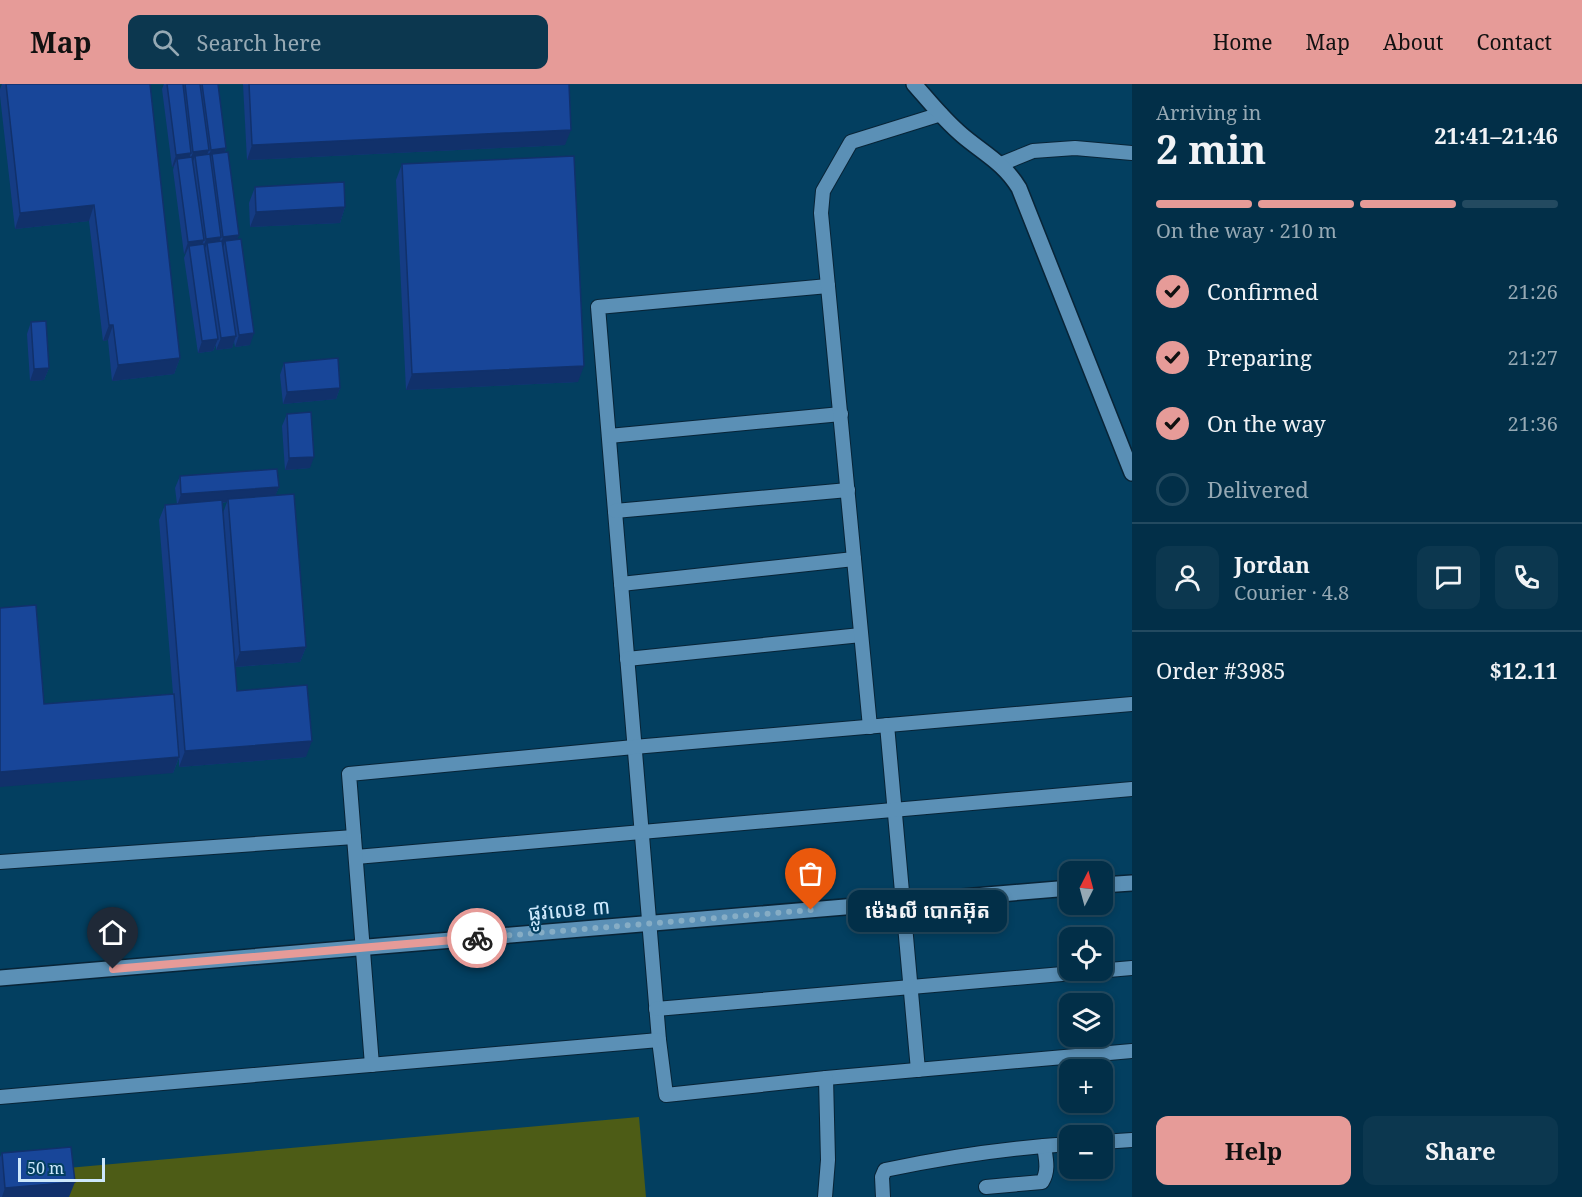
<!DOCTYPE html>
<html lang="en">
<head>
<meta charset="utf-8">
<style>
	:root { --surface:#022f48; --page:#0c374f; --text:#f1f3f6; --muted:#96a9b4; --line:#234a60; --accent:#e69b98 }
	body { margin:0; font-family:"Noto Serif","Noto Sans Khmer",serif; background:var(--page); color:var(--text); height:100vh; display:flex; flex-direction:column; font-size:22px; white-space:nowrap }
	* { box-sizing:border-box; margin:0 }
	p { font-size:20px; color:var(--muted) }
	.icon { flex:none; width:33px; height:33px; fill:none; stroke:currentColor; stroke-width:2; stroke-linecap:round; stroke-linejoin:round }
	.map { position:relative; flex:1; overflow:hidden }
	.side { display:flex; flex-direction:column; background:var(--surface); width:450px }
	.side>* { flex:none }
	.needle { width:39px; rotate:6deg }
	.controls { position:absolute; left:1059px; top:777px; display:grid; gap:12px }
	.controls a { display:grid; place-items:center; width:54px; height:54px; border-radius:12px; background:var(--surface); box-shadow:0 3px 9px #0003,0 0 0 2px var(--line); font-size:30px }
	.scale { position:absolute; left:18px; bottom:15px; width:87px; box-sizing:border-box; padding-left:6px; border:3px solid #cde8fc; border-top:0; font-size:16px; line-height:21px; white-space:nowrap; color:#cde8fc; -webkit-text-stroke:4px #033f60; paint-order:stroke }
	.pin { position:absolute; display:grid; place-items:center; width:51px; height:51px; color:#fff; margin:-62px -26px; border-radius:50% 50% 50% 0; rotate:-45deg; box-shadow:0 0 6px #0007 }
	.pin .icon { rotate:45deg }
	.courier { position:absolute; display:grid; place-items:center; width:60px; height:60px; margin:-30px; border:4px solid #e69b98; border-radius:50%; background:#fff; color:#222; box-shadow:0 2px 8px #0007 }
	.bubble { position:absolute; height:42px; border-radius:12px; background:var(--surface); box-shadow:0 3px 9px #0003,0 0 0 2px var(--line); font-size:20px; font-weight:700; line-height:42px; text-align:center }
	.headline em { font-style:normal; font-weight:700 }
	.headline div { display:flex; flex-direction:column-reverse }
	.headline { display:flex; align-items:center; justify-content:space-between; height:102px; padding:0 24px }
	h1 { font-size:39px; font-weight:700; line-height:45px }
	.bar { display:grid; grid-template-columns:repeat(4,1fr); gap:9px 6px; align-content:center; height:72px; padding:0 24px }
	.bar i { height:8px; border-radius:4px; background:var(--line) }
	.bar .active { background:var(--accent) }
	.bar p { grid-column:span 4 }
	.line { display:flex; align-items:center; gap:15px; padding:0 24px; border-top:2px solid var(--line) }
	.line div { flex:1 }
	.round { display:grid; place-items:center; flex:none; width:63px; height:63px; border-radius:12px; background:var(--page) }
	ol { padding:0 24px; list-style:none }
	li { display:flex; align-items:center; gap:18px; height:66px }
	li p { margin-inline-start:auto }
	li .icon { padding:6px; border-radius:50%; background:var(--accent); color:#111; stroke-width:4 }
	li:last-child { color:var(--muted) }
	li i { width:33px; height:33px; border:3px solid var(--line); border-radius:50% }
	.cta { display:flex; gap:12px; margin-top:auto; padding:12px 24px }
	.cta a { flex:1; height:69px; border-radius:12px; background:var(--accent); color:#111; font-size:24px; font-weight:700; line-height:69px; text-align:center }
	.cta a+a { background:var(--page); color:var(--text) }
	header { display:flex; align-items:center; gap:36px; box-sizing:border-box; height:84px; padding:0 30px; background:var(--accent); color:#111 }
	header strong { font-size:28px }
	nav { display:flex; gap:33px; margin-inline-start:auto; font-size:21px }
	.search { width:420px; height:54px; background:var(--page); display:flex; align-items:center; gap:15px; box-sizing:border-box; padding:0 21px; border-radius:12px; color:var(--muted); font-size:22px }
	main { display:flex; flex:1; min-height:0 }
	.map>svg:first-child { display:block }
</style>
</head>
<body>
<header>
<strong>Map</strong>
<div class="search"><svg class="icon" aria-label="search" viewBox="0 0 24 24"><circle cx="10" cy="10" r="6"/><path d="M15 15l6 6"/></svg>Search here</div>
<nav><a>Home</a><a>Map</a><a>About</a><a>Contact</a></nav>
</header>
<main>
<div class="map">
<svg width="1132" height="1113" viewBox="0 0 1132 1113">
	<rect width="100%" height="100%" fill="#033f60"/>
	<path fill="#4d5c16" d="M 639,1033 L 646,1113 L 0,1113 L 0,1090 Z"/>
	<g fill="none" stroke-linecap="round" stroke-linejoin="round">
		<defs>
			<g id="minor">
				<path d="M 1001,80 L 1033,67 L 1075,64 L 1132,69"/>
				<path d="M 828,202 L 598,223 L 659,956 L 666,1011 L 826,994 L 1132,967"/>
				<path d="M 609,352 L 841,330"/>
				<path d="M 615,427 L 848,406"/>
				<path d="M 621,500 L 854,475"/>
				<path d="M 627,575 L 861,551"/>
				<path d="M 887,641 L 918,986"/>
				<path d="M 870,643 L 821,129 L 823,107 L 851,58 L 941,30"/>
				<path d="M 356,773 L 1132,705"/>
				<path d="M 0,778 L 354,753"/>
				<path d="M 656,925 L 1132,884"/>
				<path d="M 372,981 L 349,690 L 634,663 L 1132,620"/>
				<path d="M 0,1013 L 659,956"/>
				<path d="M 1102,1058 L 1132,1056"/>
				<path d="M 986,1103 L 1042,1098 C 1049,1087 1046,1075 1044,1062"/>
				<path d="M 825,1113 L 828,1076 L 826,994"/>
				<path d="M 883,1113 L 882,1093 L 885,1086 C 946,1073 1007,1064 1070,1060"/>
			</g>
			<g id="tertiary">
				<path d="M 914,0 C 929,17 944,36 962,51 C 983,69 1004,79 1019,104 L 1132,389"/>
				<path d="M 1102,801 L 1132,799"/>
				<path d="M 0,894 L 1070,804"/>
			</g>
		</defs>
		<use href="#minor" stroke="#082437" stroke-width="16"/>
		<use href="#tertiary" stroke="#082437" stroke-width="18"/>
		<use href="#minor" stroke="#5b90b6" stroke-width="14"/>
		<use href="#tertiary" stroke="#5b90b6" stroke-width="15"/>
	</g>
	<g fill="#153c84" fill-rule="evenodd">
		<path d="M 2,0 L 150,0 L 180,274 L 174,290 L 112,297 L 108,256 L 103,257 L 89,137 L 15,145 L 0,12 L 0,5 Z"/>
		<path d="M 164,0 L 218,0 L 226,64 L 225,68 L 239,151 L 237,155 L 250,261 L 235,263 L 234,257 L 232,264 L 216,266 L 216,261 L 213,267 L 198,269 L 184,174 L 186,169 L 184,170 L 173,86 L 174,82 L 172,83 L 162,5 Z"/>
		<path d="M 243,0 L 569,0 L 565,61 L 247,76 Z"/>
		<path d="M 402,80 L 578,298 L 406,306 L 396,96 Z"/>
		<path d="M 255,103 L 345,123 L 340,139 L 250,143 L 249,119 Z"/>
		<path d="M 31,238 L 49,284 L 44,296 L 30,297 L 27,250 Z"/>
		<path d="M 284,279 L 340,304 L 336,315 L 283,320 L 280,291 Z"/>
		<path d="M 287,330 L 310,384 L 285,386 L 282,342 Z"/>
		<path d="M 180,392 L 279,403 L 275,412 L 306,563 L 300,578 L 235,583 L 237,607 L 306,673 L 179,683 L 179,674 L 173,689 L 44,620 L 173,610 L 159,436 L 165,421 L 177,420 L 175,404 ZM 227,418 L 223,429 L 222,419 Z"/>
		<path d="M 2,1069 L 69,1113 L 0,1113 L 0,1073 Z"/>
	</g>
	<g fill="#11316b">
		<path d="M 571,46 L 565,61 L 247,76 L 252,61 Z"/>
		<path d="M 226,64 L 222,76 L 212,70 L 209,78 L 206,78 L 211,66 Z"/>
		<path d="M 209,66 L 204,78 L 195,72 L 192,80 L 189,80 L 193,68 Z"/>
		<path d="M 191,69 L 187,81 L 177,75 L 174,82 L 172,83 L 176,71 Z"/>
		<path d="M 94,121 L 89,137 L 15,145 L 20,129 Z"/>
		<path d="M 345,123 L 340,139 L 250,143 L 256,128 Z"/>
		<path d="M 239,151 L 235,163 L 225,157 L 223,164 L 219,165 L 223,153 Z"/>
		<path d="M 221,153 L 217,165 L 207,159 L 204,167 L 202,167 L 206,155 Z"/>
		<path d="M 204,156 L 199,168 L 189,162 L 186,169 L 184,170 L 188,158 Z"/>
		<path d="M 109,241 L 113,241 L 108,256 L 103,257 Z"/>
		<path d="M 254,249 L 250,261 L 235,263 L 239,251 Z"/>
		<path d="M 236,252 L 232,264 L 216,266 L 221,254 Z"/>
		<path d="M 218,255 L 213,267 L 198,269 L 202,257 Z"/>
		<path d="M 180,274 L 174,290 L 112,297 L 118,281 Z"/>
		<path d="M 584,282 L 578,298 L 406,306 L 412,290 Z"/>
		<path d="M 49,284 L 44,296 L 30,297 L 34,285 Z"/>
		<path d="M 340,304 L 336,315 L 283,320 L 287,308 Z"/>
		<path d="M 314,373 L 310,384 L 285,386 L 289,374 Z"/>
		<path d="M 279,403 L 274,415 L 228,415 L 227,418 L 177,422 L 181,410 Z"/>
		<path d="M 306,563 L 300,578 L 234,583 L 240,568 Z"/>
		<path d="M 312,657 L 306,673 L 179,683 L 185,667 Z"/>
		<path d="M 179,673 L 173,689 L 0,703 L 0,688 Z"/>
		<path d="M 75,1098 L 69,1113 L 2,1113 L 5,1104 Z"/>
	</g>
	<g fill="#184699" stroke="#11316b" stroke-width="1.5">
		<path d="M 6,0 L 150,0 L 180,274 L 118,281 L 113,241 L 109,241 L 94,121 L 20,129 Z"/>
		<path d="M 167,0 L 183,0 L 191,69 L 176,71 Z"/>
		<path d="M 185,0 L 200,0 L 209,66 L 193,68 Z"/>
		<path d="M 202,0 L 218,0 L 226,64 L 211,66 Z"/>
		<path d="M 249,0 L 569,0 L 571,46 L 252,61 Z"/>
		<path d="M 228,68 L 239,151 L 223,153 L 212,70 Z"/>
		<path d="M 210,70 L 221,153 L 206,155 L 195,72 Z"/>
		<path d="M 574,72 L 584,282 L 412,290 L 402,80 Z"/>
		<path d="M 192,73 L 204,156 L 188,158 L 177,75 Z"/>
		<path d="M 344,98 L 345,123 L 256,128 L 255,103 Z"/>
		<path d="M 241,155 L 254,249 L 239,251 L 225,157 Z"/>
		<path d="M 222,157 L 236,252 L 221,254 L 207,159 Z"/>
		<path d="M 204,160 L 218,255 L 202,257 L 189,162 Z"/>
		<path d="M 46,237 L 49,284 L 34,285 L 31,238 Z"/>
		<path d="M 338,274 L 340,304 L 287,308 L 284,279 Z"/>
		<path d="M 311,328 L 314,373 L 289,374 L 287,330 Z"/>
		<path d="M 277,385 L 279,403 L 181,410 L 180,392 Z"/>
		<path d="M 294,410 L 306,563 L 240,568 L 228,415 Z"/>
		<path d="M 222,416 L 237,607 L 307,601 L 312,657 L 185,667 L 165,421 Z"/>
		<path d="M 36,521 L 44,620 L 174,610 L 179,673 L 0,688 L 0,524 Z"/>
		<path d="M 71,1063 L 75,1098 L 5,1104 L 2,1069 Z"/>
	</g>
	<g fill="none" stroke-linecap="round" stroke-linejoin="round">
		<path stroke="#86adc5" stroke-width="6" stroke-dasharray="0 10.8" d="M 477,854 L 811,826"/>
		<path stroke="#e69b98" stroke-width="8" d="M 113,885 L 477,854"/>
	</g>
	<g text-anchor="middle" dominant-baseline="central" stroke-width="4.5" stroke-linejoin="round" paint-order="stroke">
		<g font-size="21" fill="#cde8fc" stroke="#033f60">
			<text transform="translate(569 825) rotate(-5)">ផ្លូវលេខ ៣</text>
		</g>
	</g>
</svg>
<div class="controls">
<a><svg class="needle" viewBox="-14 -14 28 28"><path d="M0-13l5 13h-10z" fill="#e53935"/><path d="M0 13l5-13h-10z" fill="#96a9b4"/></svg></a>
<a><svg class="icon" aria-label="locate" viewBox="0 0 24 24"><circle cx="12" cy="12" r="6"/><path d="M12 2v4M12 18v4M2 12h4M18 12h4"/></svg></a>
<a><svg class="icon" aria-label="layers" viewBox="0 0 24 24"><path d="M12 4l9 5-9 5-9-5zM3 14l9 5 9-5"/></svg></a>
<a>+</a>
<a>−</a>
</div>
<div class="scale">50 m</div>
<div class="pin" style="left:811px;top:826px;background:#ea580c"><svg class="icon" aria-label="bag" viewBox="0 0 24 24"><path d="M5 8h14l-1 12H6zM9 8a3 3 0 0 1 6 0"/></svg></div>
<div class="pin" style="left:113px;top:885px;background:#1f2937"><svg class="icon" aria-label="home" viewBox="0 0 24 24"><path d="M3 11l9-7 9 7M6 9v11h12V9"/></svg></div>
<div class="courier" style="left:477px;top:854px"><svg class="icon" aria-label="bike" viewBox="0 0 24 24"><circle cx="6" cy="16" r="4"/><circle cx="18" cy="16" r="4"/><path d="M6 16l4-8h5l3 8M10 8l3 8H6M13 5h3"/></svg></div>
<div class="bubble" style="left:848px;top:806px;width:159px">ម៉េងលី បោកអ៊ុត</div>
</div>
<section class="side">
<div class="headline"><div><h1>2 min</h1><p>Arriving in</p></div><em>21:41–21:46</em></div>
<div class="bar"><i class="active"></i><i class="active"></i><i class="active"></i><i></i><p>On the way · 210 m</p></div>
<ol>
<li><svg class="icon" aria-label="check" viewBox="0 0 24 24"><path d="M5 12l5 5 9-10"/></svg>Confirmed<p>21:26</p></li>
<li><svg class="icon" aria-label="check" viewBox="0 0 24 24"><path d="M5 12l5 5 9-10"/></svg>Preparing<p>21:27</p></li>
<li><svg class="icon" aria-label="check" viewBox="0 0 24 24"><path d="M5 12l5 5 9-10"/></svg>On the way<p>21:36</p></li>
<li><i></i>Delivered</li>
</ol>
<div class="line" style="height:108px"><a class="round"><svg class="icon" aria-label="person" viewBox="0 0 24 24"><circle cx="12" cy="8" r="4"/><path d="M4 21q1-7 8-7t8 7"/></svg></a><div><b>Jordan</b><p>Courier · 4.8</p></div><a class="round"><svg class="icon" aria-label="chat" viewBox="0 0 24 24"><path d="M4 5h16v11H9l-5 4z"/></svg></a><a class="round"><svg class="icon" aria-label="phone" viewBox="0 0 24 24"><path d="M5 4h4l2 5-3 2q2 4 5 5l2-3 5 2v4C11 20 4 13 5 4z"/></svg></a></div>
<div class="line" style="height:78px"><div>Order #3985</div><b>$12.11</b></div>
<div class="cta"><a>Help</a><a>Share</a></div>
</section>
</main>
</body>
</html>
